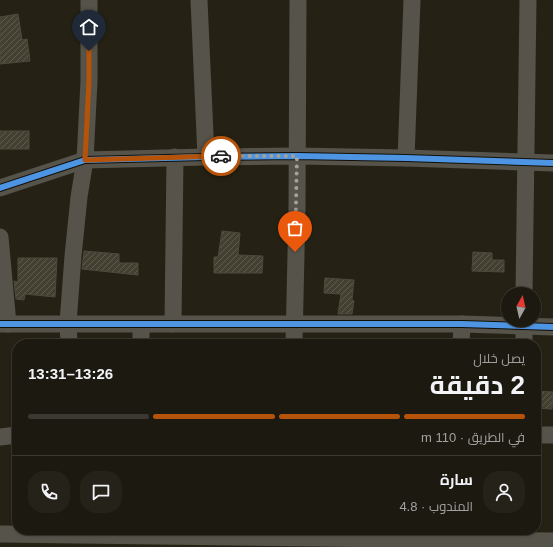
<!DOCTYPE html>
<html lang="ar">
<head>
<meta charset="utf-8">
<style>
	:root { --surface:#1c1a10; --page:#252319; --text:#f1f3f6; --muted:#a0a19f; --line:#3a3830; --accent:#b45309 }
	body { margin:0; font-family:Arial,Cairo,sans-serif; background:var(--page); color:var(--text); direction:rtl; height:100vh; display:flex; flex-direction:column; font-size:15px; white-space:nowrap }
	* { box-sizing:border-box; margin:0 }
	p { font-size:13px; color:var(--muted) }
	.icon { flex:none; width:22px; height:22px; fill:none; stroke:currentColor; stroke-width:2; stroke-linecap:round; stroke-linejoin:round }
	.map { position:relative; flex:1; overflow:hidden; direction:ltr }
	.side { position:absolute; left:12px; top:339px; width:529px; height:196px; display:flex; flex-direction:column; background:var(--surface); border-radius:16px; box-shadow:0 1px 3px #0004,0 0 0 1px var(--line); direction:rtl }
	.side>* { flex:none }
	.needle { width:26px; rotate:8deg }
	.buttons { position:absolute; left:501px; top:287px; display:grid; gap:8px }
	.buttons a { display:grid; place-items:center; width:40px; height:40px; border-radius:50%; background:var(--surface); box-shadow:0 1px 3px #0004,0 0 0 1px var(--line); font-size:20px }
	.pin { position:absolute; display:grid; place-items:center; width:34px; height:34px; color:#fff; margin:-41px -17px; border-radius:50% 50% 50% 0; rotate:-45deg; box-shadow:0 0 4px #0007 }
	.pin .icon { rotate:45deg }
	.courier { position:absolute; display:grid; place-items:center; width:40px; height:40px; margin:-20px; border:3px solid #b45309; border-radius:50%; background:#fff; color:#222; box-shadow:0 1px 5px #0007 }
	.overview em { font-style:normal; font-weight:700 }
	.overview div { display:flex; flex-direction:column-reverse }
	.overview { display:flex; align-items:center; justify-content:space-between; height:68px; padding:0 16px }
	h1 { font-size:26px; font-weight:700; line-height:30px }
	.bar { display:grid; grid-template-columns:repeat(4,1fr); gap:6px 4px; align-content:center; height:48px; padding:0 16px }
	.bar i { height:5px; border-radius:3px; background:var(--line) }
	.bar .current { background:var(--accent) }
	.bar p { grid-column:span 4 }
	.line { display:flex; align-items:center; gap:10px; padding:0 16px; border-top:1px solid var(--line) }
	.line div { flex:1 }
	.round { display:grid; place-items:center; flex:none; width:42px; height:42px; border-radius:16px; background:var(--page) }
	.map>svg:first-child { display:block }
</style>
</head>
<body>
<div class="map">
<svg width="553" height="547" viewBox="0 0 553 547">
	<defs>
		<pattern id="building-hatch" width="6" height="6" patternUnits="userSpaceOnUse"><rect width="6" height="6" fill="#444031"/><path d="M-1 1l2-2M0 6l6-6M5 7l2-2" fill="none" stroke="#5f5c4e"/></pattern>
	</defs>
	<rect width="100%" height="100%" fill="#252215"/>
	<g fill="url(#building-hatch)" stroke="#4c493f">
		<path d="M 18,14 L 22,40 L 27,39 L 30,61 L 0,64 L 0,17 Z"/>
		<rect x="0" y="131" width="29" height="18"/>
		<path d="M 222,231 L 240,233 L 238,255 L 263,256 L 262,273 L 214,273 L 214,257 L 218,257 Z"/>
		<path d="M 84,251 L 119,254 L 119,263 L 138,263 L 138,275 L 82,269 Z"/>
		<path d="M 473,252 L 492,253 L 492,260 L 504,260 L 504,272 L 472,271 Z"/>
		<path d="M 18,258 L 57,258 L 55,297 L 25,294 L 24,300 L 16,299 L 14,281 L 18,282 Z"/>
		<path d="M 325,278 L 354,280 L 352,300 L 354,301 L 352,314 L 338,314 L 341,294 L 324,293 Z"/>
		<path d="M 536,391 L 553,392 L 552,409 L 536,408 Z"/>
	</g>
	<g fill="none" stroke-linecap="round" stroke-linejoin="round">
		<g stroke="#55534a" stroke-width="17">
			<path d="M 199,0 L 206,157"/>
			<path d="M 406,158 L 412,0"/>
			<path d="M 0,188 L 85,160 L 206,157 L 297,156 L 406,158 L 553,163"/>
			<path d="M 0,237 L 8,324"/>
			<path d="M 524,294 L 528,0"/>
			<path d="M 0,324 L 462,324 L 553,327"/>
			<path d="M 173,324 L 175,157"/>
			<path d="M 69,344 L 68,323 L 73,256 L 79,197 L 85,160 L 89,81 L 89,0"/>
			<path d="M 141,344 L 141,325"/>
			<path d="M 294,344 L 297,208 L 298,0"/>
			<path d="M 461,344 L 462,324"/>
			<path d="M 524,344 L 524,320"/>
			<path d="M 536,435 L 553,435"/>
			<path d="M 0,437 L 17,435"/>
			<path d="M 0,534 L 553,541"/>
		</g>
		<defs>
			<g id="cycleway">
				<path d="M 0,188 L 85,160 L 206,157 L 297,156 L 406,158 L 553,163"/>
				<path d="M 0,324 L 462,324 L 553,327"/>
			</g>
		</defs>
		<use href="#cycleway" stroke="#120f06" stroke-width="8"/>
		<use href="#cycleway" stroke="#4d94e3" stroke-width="6"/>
	</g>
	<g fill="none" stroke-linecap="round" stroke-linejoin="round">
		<path stroke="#a6a294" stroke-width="4" stroke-dasharray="0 7.2" d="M 221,156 L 297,156 L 295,252"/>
		<path stroke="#b45309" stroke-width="5" d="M 89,51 L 89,81 L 85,160 L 221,156"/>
	</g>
</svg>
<div class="buttons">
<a><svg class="needle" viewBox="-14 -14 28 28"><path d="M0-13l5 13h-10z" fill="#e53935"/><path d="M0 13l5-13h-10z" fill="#a0a19f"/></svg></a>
</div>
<div class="pin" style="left:295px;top:252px;background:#ea580c"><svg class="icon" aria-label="bag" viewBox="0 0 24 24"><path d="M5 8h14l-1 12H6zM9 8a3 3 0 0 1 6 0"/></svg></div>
<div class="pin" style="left:89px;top:51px;background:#1f2937"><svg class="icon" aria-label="home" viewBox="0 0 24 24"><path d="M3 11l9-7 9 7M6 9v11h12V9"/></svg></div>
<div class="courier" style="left:221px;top:156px"><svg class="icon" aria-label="car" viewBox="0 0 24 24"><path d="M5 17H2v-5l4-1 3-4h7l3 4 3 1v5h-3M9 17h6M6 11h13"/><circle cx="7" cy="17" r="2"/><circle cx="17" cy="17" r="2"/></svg></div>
<section class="side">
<div class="overview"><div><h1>2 دقيقة</h1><p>يصل خلال</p></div><em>13:26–13:31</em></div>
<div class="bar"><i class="current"></i><i class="current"></i><i class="current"></i><i></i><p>في الطريق · 110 m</p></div>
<div class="line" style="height:72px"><a class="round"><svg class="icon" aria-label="person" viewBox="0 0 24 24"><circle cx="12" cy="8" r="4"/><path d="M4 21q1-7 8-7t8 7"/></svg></a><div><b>سارة</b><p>المندوب · 4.8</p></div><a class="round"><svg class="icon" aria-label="chat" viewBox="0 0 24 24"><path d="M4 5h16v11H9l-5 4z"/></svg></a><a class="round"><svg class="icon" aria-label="phone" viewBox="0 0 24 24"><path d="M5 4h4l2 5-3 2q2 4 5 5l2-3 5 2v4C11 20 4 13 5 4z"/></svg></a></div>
</section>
</div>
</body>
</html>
